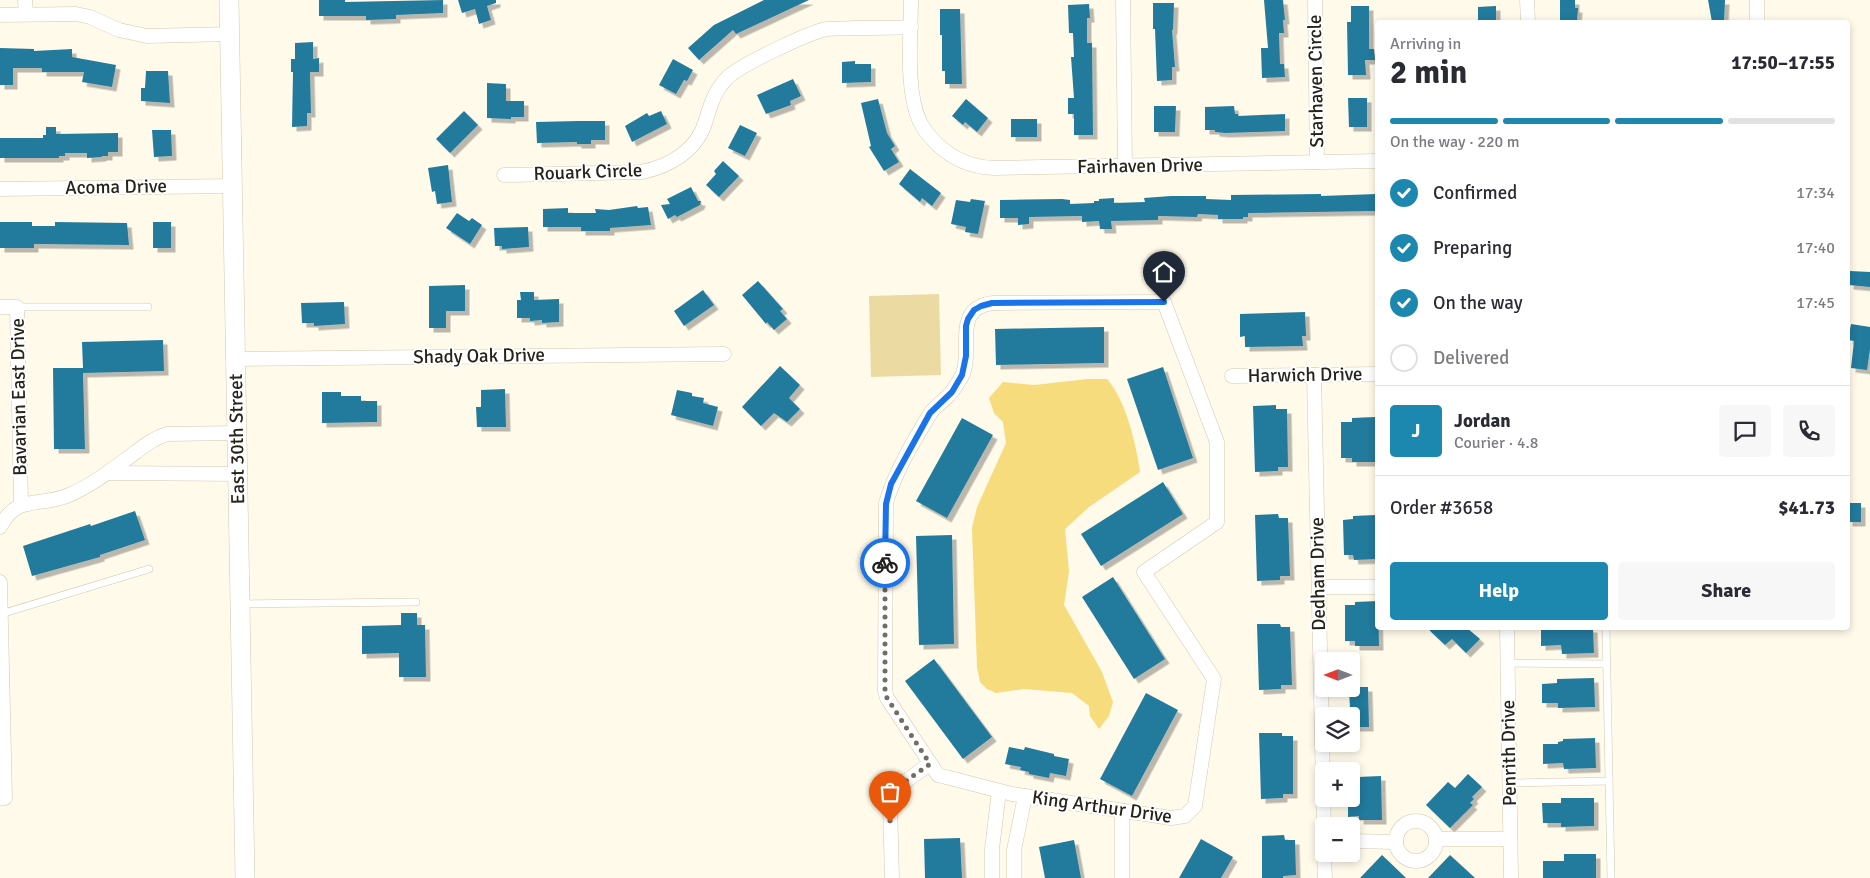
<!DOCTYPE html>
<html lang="en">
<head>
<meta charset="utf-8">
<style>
	:root { --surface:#fff; --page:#f7f7f7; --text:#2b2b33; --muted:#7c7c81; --line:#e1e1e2; --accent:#1c87af }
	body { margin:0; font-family:Signika,sans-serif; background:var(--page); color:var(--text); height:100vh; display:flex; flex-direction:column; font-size:19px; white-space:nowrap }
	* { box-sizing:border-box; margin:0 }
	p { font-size:16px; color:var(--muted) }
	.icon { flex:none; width:28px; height:28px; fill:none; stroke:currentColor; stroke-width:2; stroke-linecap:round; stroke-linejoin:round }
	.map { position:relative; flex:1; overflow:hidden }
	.side { position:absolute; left:1375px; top:20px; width:475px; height:610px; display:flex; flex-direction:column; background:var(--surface); border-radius:5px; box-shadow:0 2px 8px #0003 }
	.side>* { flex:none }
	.needle { width:32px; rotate:270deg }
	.fabs { position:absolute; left:1315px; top:652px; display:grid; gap:10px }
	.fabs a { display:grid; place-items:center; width:45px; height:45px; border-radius:5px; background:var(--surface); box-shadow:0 2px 8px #0003; font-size:25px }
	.pin { position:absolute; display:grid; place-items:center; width:42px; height:42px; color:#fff; margin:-51px -21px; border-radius:50% 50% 50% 0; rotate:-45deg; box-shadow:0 0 5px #0007 }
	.pin .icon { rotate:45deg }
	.courier { position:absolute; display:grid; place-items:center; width:50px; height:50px; margin:-25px; border:4px solid #1a73e8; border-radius:50%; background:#fff; color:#222; box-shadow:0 1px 6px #0007 }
	.overview em { font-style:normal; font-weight:700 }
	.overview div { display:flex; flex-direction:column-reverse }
	.overview { display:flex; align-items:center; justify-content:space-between; height:85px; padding:0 15px }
	h1 { font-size:32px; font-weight:700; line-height:38px }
	.bar { display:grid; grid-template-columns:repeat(4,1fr); gap:8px 5px; align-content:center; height:60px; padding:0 15px }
	.bar i { height:6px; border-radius:4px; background:var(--line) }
	.bar .selected { background:var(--accent) }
	.bar p { grid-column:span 4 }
	.line { display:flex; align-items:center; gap:12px; padding:0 15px; border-top:1px solid var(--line) }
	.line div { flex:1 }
	.round { display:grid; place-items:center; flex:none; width:52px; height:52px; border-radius:5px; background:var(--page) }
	ol { padding:0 15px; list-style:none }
	li { display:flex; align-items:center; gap:15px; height:55px }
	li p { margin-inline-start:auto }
	li .icon { padding:5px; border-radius:50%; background:var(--accent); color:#fff; stroke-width:4 }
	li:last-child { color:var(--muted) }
	li i { width:28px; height:28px; border:2px solid var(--line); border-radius:50% }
	.primary-button { display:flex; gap:10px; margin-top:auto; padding:10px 15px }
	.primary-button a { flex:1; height:58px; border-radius:5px; background:var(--accent); color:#fff; font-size:20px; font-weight:700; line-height:58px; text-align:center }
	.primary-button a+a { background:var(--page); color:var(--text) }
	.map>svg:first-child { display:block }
</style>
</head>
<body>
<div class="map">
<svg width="1870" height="878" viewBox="0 0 1870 878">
	<defs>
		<filter id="shadow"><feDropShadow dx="4.5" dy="4.5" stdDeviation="0" flood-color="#0004"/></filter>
	</defs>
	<rect width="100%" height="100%" fill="#fffaea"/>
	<path fill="#ebdba3" d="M 939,294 L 941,375 L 871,377 L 869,296 Z"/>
	<path fill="#f7dc7d" d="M 1088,379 L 1107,379 C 1126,400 1136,444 1140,472 L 1089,507 L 1065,529 L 1069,571 L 1064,605 L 1102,672 L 1113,702 L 1109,716 L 1099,729 L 1090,716 L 1089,706 L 1072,693 L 1024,689 L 996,693 L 987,689 L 980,682 L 977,667 L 972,528 L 977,507 L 1006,443 L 1003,422 L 994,413 L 989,398 L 1003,382 L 1034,385 Z"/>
	<g fill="#237a9c" filter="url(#shadow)">
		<path d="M 319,0 L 345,0 L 345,2 L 443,0 L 443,13 L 396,15 L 396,19 L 366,20 L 366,16 L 319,16 Z"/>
		<path d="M 458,0 L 496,0 L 496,3 L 487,6 L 491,20 L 479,24 L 475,9 L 462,13 Z"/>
		<path d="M 764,0 L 809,0 L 736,34 L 733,30 L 699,60 L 688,48 L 714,25 Z"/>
		<path d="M 1264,0 L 1283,0 L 1285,20 L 1283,20 L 1284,33 L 1279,33 L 1280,64 L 1284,64 L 1285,77 L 1262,78 L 1261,48 L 1268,48 Z"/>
		<path d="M 1560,0 L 1575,0 L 1575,8 L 1578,8 L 1577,22 L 1560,22 Z"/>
		<path d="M 1708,0 L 1725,0 L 1724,22 L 1712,22 Z"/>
		<path d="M 1153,3 L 1174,3 L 1173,30 L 1172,30 L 1175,67 L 1172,67 L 1172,80 L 1157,81 L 1155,29 L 1153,29 Z"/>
		<path d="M 1089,4 L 1090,18 L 1087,18 L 1087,43 L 1092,43 L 1093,135 L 1074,135 L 1074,114 L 1068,114 L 1068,98 L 1074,98 L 1071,57 L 1074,57 L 1073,33 L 1069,33 L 1068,5 Z"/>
		<path d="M 1351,6 L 1369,6 L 1369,49 L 1374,49 L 1375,60 L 1365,60 L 1366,75 L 1348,75 L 1347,22 L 1351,22 Z"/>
		<path d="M 1496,6 L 1496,22 L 1478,22 L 1478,7 Z"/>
		<path d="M 940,9 L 960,9 L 962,84 L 945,84 L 945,71 L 942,71 L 942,35 L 940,35 Z"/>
		<path d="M 313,42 L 313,59 L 319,58 L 319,72 L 310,72 L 311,113 L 307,113 L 307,126 L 292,127 L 293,72 L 291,72 L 291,59 L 295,59 L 295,43 Z"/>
		<path d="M 0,48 L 34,49 L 34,51 L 72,49 L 72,57 L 116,65 L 112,87 L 82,82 L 84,72 L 42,72 L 42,68 L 13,68 L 13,85 L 0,85 Z"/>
		<path d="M 673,59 L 693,70 L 687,81 L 684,80 L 676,94 L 659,85 Z"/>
		<path d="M 855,61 L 855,64 L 871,64 L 871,82 L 842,83 L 842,62 Z"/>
		<path d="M 146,71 L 168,71 L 170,103 L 141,101 L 141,88 L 145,88 Z"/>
		<path d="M 793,79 L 801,96 L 790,101 L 791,105 L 766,114 L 757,95 Z"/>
		<path d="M 487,83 L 506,84 L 506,101 L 524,101 L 524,117 L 511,117 L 511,119 L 487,118 Z"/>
		<path d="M 1348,98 L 1367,98 L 1367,127 L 1349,127 Z"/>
		<path d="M 878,99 L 887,133 L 895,146 L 891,149 L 899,162 L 884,171 L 869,147 L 871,146 L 861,103 Z"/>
		<path d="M 966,99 L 988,118 L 977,132 L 965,122 L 963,125 L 952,116 Z"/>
		<path d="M 1154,106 L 1176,106 L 1175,132 L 1154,132 Z"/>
		<path d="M 1234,106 L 1235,114 L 1238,114 L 1238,116 L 1285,114 L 1285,131 L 1225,133 L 1215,132 L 1215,130 L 1205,130 L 1205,107 Z"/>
		<path d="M 464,111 L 478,125 L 450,153 L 436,139 Z"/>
		<path d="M 661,111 L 667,124 L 632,142 L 625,126 L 647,113 L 649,116 Z"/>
		<rect x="1011" y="119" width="26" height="18"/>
		<path d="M 579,121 L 605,121 L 605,140 L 591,140 L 591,144 L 577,144 L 577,142 L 537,143 L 536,122 Z"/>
		<path d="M 740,125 L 757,133 L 745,156 L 728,148 Z"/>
		<path d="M 46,127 L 56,127 L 56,134 L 118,133 L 118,152 L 108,152 L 108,156 L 102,156 L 102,157 L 87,158 L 87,153 L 65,153 L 65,156 L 59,156 L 59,158 L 0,158 L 0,138 L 43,138 L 43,135 L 46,135 Z"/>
		<path d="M 152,130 L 171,130 L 172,156 L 154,157 Z"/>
		<path d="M 723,161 L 739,176 L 719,197 L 706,185 L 716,174 L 714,171 Z"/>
		<path d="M 448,165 L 452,202 L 437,204 L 435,191 L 432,192 L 428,168 Z"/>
		<path d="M 910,169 L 941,193 L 932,206 L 922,198 L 920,202 L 899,184 Z"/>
		<path d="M 691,187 L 698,201 L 701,201 L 700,205 L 677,217 L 675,215 L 668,219 L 661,205 L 670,204 L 667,199 Z"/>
		<path d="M 1321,194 L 1321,196 L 1377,194 L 1377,211 L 1248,213 L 1248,217 L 1243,217 L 1243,219 L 1218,219 L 1218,215 L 1198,214 L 1197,217 L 1158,216 L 1158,220 L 1111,221 L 1112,229 L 1100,229 L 1099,221 L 1082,222 L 1082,216 L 1029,217 L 1029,224 L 1018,225 L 1018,218 L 1000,218 L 1000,200 L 1062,199 L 1070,200 L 1070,204 L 1094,203 L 1094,201 L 1099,201 L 1099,199 L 1114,198 L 1114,203 L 1145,202 L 1144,198 L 1171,196 L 1206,196 L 1206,199 L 1231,200 L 1231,195 Z"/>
		<path d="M 971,199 L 985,201 L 978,234 L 965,232 L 966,227 L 951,224 L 956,200 L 970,202 Z"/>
		<path d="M 637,206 L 638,208 L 648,207 L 651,225 L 610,228 L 610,231 L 581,231 L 581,227 L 543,227 L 543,209 L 568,208 L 568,213 L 596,213 L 595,209 L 609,210 Z"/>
		<path d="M 457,213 L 469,221 L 472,218 L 482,225 L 470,244 L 446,228 Z"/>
		<path d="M 0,222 L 32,222 L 32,226 L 55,226 L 55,222 L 127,223 L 129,245 L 34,244 L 34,248 L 0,248 Z"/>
		<rect x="153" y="222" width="18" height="26"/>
		<path d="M 528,227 L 529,247 L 502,249 L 502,246 L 495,246 L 494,228 Z"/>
		<path d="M 1850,271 L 1870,272 L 1870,287 L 1849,285 Z"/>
		<path d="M 758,281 L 783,309 L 780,311 L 787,319 L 774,330 L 767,322 L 766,324 L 742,295 Z"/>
		<path d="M 465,285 L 465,311 L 446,311 L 446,328 L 429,328 L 429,286 Z"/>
		<path d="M 703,290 L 714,305 L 684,326 L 674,311 Z"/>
		<path d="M 520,292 L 534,292 L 534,300 L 559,299 L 559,322 L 542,323 L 542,320 L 530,321 L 530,318 L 517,318 L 517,300 L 521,300 Z"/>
		<path d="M 344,302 L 345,324 L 314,326 L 314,323 L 302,323 L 301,303 Z"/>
		<path d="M 1305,312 L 1306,336 L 1302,336 L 1303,346 L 1245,347 L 1245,336 L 1240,337 L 1240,314 Z"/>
		<path d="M 1851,324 L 1870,327 L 1870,349 L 1867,370 L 1851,368 L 1854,341 L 1848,340 Z"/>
		<path d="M 1104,327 L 1104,363 L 996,365 L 995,329 Z"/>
		<path d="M 163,340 L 164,371 L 83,373 L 85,449 L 54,449 L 53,368 L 83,368 L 82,342 Z"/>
		<path d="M 780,366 L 800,385 L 789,398 L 800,409 L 787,422 L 774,413 L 761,426 L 742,407 Z"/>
		<path d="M 1163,367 L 1193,458 L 1158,470 L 1127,379 Z"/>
		<path d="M 505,389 L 506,427 L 477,427 L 476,407 L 481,407 L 481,390 Z"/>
		<path d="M 677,390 L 692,393 L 692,396 L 704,398 L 703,403 L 718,407 L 713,426 L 671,415 Z"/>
		<path d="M 322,392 L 341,392 L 341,396 L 361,396 L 361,401 L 377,401 L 377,422 L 322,423 Z"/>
		<path d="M 1276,405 L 1276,409 L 1287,409 L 1288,467 L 1278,467 L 1278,471 L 1255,472 L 1253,406 Z"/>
		<path d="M 1375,417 L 1375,462 L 1352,462 L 1352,458 L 1341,458 L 1341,422 L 1352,422 L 1352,418 Z"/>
		<path d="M 962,418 L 993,435 L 947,518 L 916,501 Z"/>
		<path d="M 1163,482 L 1183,514 L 1101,566 L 1081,534 Z"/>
		<rect x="1848" y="503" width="13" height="19"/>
		<path d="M 135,511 L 145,540 L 100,555 L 100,557 L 32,576 L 23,546 L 90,524 L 91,526 Z"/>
		<path d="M 1278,514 L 1279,518 L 1288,518 L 1290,576 L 1280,576 L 1280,580 L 1257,581 L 1255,515 Z"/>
		<path d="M 1376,515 L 1378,559 L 1354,560 L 1353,555 L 1344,555 L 1343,520 L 1353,519 L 1353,516 Z"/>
		<path d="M 952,535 L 954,644 L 919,645 L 916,536 Z"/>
		<path d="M 1113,577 L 1165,659 L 1134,679 L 1082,597 Z"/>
		<path d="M 1378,601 L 1379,646 L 1355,646 L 1355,641 L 1345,641 L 1345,605 L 1355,605 L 1355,602 Z"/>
		<path d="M 401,613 L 417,613 L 417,625 L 425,625 L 426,677 L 399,677 L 399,653 L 362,654 L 362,626 L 401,625 Z"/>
		<path d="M 1257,624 L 1280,624 L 1281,627 L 1290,627 L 1292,685 L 1281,685 L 1281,689 L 1259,690 Z"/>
		<path d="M 1427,628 L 1467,628 L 1480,639 L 1466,653 L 1452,639 L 1445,645 Z"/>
		<path d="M 1541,628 L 1593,628 L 1594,653 L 1562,654 L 1561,645 L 1541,646 Z"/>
		<path d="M 934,659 L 992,737 L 963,759 L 905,681 Z"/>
		<path d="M 1594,678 L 1595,707 L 1558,708 L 1558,703 L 1542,703 L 1542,684 L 1557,683 L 1557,679 Z"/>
		<path d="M 1351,687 L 1368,687 L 1369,727 L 1351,727 L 1349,689 L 1351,689 Z"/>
		<path d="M 1146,693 L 1178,710 L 1132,796 L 1100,779 Z"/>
		<path d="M 1259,733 L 1282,733 L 1282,736 L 1293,736 L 1293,794 L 1283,794 L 1283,798 L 1261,799 Z"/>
		<path d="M 1595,738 L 1596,768 L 1564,769 L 1563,763 L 1543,764 L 1543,744 L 1558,744 L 1558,742 L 1563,741 L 1563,739 Z"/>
		<path d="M 1009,747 L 1024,750 L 1025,747 L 1054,754 L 1054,756 L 1069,759 L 1066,776 L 1050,773 L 1049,778 L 1029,774 L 1029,772 L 1020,770 L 1021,767 L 1005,764 Z"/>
		<path d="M 1468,774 L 1482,787 L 1472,797 L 1474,799 L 1470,803 L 1473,805 L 1450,828 L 1426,805 L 1448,782 L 1455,788 Z"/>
		<path d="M 1381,776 L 1382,820 L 1359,820 L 1359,816 L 1348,817 L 1348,802 L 1351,801 L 1351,780 L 1358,780 L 1358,777 Z"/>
		<path d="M 1561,798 L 1594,798 L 1594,826 L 1561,827 L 1561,823 L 1543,823 L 1542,803 L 1561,803 Z"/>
		<path d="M 1284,835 L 1285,840 L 1295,840 L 1296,875 L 1283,876 L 1283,878 L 1262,878 L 1262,836 Z"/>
		<path d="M 960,838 L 962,878 L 925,878 L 924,839 Z"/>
		<path d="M 1201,839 L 1233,857 L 1221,878 L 1179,878 Z"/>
		<path d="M 1074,840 L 1081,878 L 1045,878 L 1039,847 Z"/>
		<path d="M 1564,854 L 1596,854 L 1596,878 L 1543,878 L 1543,861 L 1564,861 Z"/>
		<path d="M 1382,855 L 1406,878 L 1360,878 Z"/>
		<path d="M 1450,855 L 1475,878 L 1428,878 Z"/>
	</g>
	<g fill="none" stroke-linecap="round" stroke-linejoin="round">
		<defs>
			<g id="service">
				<path d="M 17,307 L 148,307"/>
				<path d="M 240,604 L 416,602"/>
				<path d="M 1,614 L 149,569"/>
				<path d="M 1606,628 L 1611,878"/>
				<path d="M 1507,663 L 1606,664"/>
				<path d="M 1509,783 L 1608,781"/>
			</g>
			<g id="minor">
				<path d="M 25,0 L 26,14"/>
				<path d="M 911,0 C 911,36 905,90 920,122 C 924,130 930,137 936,143 C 952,159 972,167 994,168 L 1378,161"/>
				<path d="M 1123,0 L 1125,166"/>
				<path d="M 1315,0 L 1317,162"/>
				<path d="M 1527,0 L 1528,22"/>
				<path d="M 1757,0 L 1757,22"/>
				<path d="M 0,15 L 76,14 L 90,17 L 119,30 L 147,36 L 230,34"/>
				<path d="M 504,175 L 641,172 C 669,167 698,150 706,120 C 711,103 715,90 728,77 C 741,65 809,32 827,29 C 836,28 845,29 854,28 C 873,28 892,28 911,27"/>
				<path d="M 0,189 L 233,186"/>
				<path d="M 1164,302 L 1217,442 L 1217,522 L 1144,572 L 1214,679 L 1195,806 L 1185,816 L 1171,818 L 1012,794 L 938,775 L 887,698 L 885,691 L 886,503 C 895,472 913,442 930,414 C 935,406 943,402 949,395 C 954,390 958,382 962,376 C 974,350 951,308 993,303 Z"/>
				<path d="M 0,307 L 17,307 L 21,504"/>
				<path d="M 235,359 L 724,354"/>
				<path d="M 1314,375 L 1324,832"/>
				<path d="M 1232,376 L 1378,374"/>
				<path d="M 108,473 L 238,474"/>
				<path d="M 0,527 C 18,493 39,508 69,495 C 90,486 107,473 125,460 C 139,450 151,439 167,434 L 237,433"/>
				<path d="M 0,582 L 5,798 L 0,798"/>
				<path d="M 1319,587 L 1378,587"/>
				<path d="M 1507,628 L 1511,878"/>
				<path d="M 1122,811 L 1122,878"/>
				<circle cx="1416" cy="841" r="20"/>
				<path d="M 1436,839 L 1510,839"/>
				<path d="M 1351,841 L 1396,842"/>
				<path d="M 1324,854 L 1325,878"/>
				<path d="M 892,878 L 890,805 C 896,785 913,776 930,764"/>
				<path d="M 992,878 L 992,849 L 999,791"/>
				<path d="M 1014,878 L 1014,850 L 1025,796"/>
			</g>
			<path id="secondary" d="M 229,0 L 245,878"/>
		</defs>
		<use href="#service" stroke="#d1c9af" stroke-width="8"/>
		<use href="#minor" stroke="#d1c9af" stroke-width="15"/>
		<use href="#secondary" stroke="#d1c9af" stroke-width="20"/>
		<use href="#service" stroke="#fff" stroke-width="7"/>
		<use href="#minor" stroke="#fff" stroke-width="14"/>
		<use href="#secondary" stroke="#fff" stroke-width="19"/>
	</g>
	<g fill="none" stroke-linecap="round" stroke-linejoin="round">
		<path stroke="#726e62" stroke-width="5" stroke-dasharray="0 9" d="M 885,563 L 885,691 L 887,698 L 930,764 C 904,783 890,786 890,822"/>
		<path stroke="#1a73e8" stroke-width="6" d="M 885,563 L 886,504 L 891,484 L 930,413 L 952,392 L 962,375 L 966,356 L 966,326 L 968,319 L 974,310 L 981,306 L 992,303 L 1164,302"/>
	</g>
	<g text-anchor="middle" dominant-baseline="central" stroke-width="4" stroke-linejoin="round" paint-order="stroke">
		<g font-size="19" fill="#262319" stroke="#fff">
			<text transform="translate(1316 81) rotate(-91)">Starhaven Circle</text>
			<text transform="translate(1140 166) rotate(-1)">Fairhaven Drive</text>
			<text transform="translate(588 172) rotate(-2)">Rouark Circle</text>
			<text transform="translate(116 187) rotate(-1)">Acoma Drive</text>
			<text transform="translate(479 356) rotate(-1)">Shady Oak Drive</text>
			<text transform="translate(1305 375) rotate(-1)">Harwich Drive</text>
			<text transform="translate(19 397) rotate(-91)">Bavarian East Drive</text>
			<text transform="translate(237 439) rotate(-91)">East 30th Street</text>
			<text transform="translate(1318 574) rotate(-91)">Dedham Drive</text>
			<text transform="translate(1509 753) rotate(-91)">Penrith Drive</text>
			<text transform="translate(1102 807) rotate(8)">King Arthur Drive</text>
		</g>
	</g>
</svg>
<div class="fabs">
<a><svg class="needle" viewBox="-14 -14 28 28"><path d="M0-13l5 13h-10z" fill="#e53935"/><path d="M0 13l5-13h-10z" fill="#7c7c81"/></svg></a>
<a><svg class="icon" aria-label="layers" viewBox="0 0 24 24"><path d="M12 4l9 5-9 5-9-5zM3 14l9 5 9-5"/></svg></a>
<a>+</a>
<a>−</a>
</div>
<div class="pin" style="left:890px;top:822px;background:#ea580c"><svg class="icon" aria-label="bag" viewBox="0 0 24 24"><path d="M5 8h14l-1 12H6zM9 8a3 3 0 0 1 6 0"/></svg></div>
<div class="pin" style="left:1164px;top:302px;background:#1f2937"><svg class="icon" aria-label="home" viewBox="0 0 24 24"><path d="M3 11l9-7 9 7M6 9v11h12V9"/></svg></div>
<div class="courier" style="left:885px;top:563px"><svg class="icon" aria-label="bike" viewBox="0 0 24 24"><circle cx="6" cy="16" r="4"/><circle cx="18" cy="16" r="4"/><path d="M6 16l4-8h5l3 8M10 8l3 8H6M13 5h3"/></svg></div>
<section class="side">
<div class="overview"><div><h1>2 min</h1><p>Arriving in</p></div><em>17:50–17:55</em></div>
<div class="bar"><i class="selected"></i><i class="selected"></i><i class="selected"></i><i></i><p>On the way · 220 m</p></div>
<ol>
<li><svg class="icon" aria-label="check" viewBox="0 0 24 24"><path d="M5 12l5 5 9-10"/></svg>Confirmed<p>17:34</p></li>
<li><svg class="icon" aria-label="check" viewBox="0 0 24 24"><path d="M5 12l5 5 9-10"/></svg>Preparing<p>17:40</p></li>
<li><svg class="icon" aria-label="check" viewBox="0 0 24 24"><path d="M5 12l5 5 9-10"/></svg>On the way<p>17:45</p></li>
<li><i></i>Delivered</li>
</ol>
<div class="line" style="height:90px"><b class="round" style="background:var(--accent);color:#fff">J</b><div><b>Jordan</b><p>Courier · 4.8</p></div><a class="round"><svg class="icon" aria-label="chat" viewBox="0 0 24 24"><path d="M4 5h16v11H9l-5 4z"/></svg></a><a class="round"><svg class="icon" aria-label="phone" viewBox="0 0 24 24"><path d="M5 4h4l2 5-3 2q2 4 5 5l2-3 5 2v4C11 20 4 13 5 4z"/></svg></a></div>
<div class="line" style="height:65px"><div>Order #3658</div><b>$41.73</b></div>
<div class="primary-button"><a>Help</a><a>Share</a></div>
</section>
</div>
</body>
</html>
